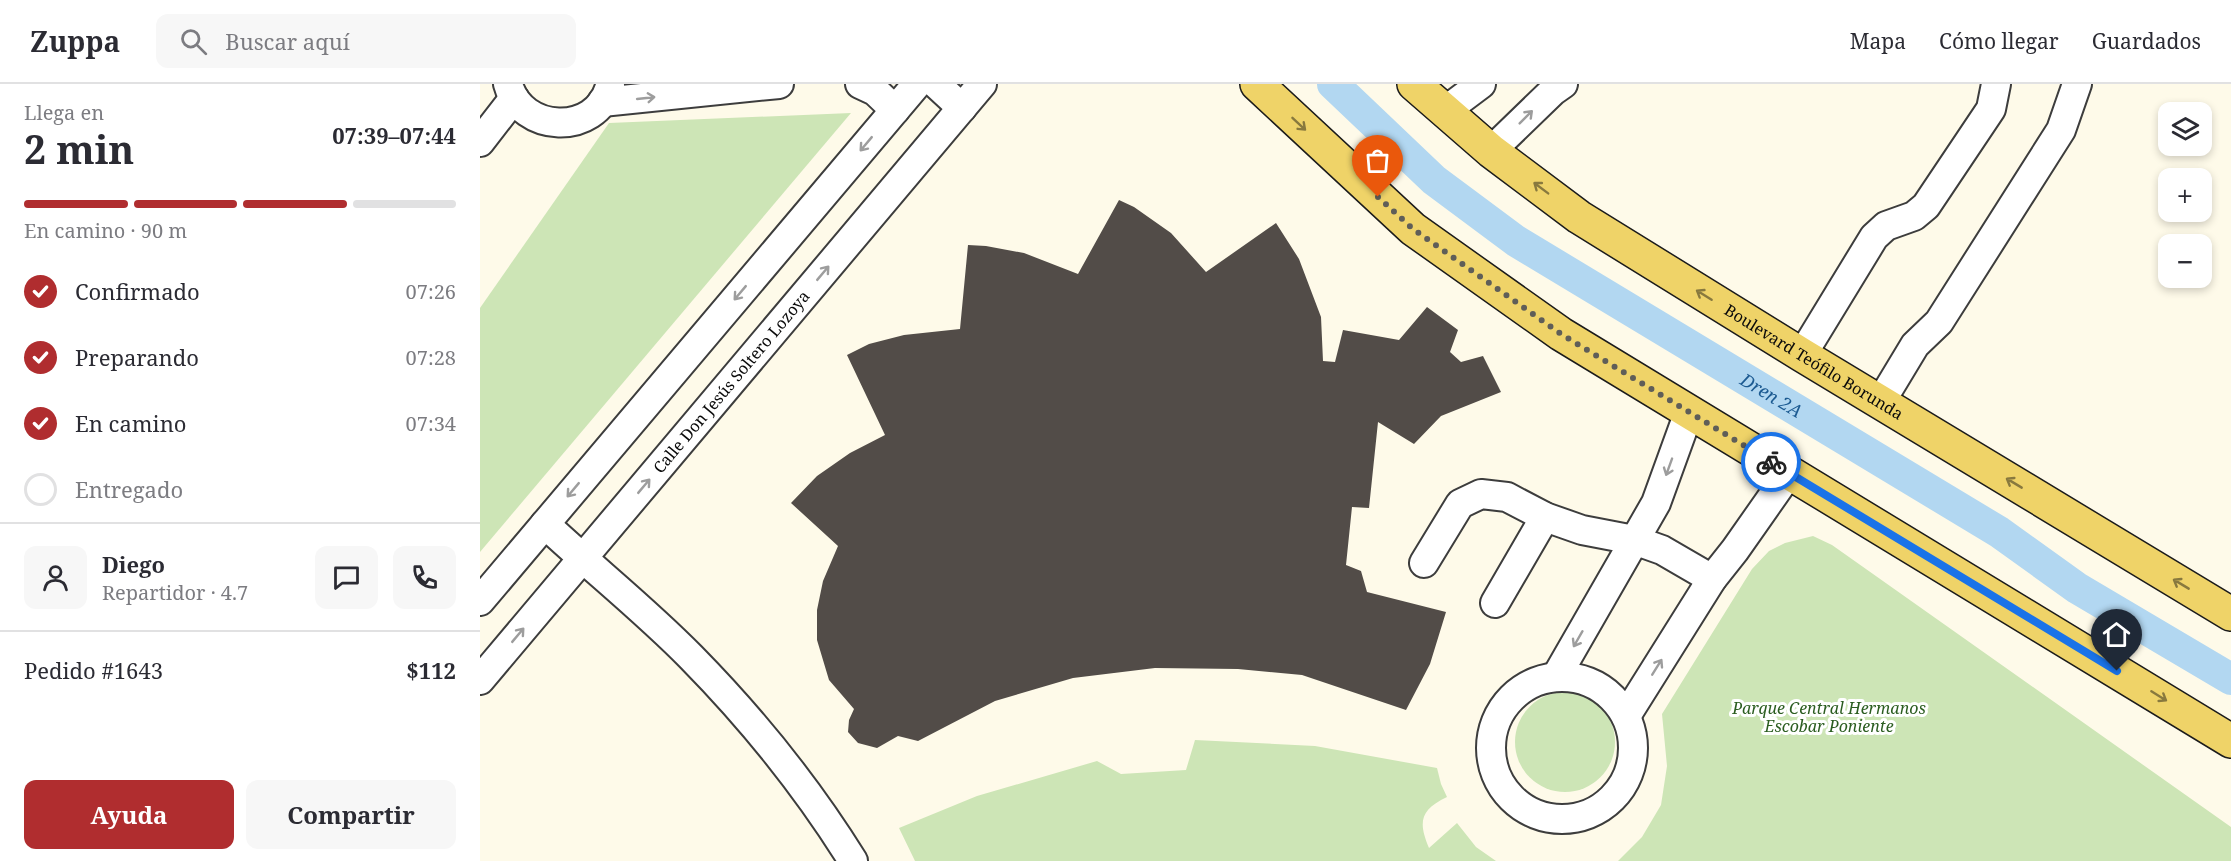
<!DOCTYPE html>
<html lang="es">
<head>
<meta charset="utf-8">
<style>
	:root { --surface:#fff; --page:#f7f7f7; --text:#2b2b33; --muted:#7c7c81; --line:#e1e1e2; --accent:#b02d2f }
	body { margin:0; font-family:"Noto Serif",serif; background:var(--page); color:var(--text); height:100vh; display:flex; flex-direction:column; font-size:22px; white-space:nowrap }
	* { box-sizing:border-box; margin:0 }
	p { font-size:20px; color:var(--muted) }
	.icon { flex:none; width:33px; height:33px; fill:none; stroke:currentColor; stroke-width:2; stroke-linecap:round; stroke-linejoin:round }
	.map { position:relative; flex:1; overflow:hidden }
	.side { display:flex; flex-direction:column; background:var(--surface); width:480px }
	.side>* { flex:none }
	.fabs { position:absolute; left:1678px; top:18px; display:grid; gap:12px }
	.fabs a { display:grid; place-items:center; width:54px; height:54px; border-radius:12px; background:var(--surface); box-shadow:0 3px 9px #0003; font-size:30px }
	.pin { position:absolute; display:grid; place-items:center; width:51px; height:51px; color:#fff; margin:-62px -26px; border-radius:50% 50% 50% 0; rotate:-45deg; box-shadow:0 0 6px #0007 }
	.pin .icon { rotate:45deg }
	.courier { position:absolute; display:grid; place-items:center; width:60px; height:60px; margin:-30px; border:4px solid #1a73e8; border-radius:50%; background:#fff; color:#222; box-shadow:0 2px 8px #0007 }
	.summary em { font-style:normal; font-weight:700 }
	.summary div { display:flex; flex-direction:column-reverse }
	.summary { display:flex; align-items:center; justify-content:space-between; height:102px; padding:0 24px }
	h1 { font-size:39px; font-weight:700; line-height:45px }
	.bar { display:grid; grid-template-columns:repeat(4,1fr); gap:9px 6px; align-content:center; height:72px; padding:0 24px }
	.bar i { height:8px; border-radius:4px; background:var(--line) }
	.bar .selected { background:var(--accent) }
	.bar p { grid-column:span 4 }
	.line { display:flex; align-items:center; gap:15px; padding:0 24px; border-top:2px solid var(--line) }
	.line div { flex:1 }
	.round { display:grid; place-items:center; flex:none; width:63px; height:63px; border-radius:12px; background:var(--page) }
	ol { padding:0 24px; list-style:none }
	li { display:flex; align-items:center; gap:18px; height:66px }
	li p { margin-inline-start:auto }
	li .icon { padding:6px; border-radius:50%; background:var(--accent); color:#fff; stroke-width:4 }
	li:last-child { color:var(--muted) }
	li i { width:33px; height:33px; border:3px solid var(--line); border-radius:50% }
	.button { display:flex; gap:12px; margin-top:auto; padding:12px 24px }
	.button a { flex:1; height:69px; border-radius:12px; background:var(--accent); color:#fff; font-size:24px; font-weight:700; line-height:69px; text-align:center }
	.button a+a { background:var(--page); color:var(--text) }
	header { display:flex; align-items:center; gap:36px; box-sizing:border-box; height:84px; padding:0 30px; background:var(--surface); border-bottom:2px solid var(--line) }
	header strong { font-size:28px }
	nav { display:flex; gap:33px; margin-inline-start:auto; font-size:21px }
	.search { width:420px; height:54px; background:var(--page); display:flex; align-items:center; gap:15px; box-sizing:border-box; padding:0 21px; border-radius:12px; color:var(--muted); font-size:22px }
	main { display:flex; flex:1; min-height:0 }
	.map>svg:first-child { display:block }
</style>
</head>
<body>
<header>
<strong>Zuppa</strong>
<div class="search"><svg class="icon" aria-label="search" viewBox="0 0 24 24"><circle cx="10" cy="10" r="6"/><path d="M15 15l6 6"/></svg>Buscar aquí</div>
<nav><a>Mapa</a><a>Cómo llegar</a><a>Guardados</a></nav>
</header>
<main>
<section class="side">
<div class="summary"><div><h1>2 min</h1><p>Llega en</p></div><em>07:39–07:44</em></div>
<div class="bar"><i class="selected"></i><i class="selected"></i><i class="selected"></i><i></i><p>En camino · 90 m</p></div>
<ol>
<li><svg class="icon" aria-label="check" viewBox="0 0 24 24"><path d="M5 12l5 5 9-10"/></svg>Confirmado<p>07:26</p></li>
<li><svg class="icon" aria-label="check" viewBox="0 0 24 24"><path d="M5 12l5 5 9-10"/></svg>Preparando<p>07:28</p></li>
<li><svg class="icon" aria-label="check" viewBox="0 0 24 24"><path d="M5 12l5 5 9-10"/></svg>En camino<p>07:34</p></li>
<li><i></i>Entregado</li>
</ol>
<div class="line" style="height:108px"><a class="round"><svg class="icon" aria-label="person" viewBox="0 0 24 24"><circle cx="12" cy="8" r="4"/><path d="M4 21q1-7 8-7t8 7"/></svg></a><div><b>Diego</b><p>Repartidor · 4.7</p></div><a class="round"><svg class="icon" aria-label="chat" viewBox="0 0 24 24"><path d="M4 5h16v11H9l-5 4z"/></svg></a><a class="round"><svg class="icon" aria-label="phone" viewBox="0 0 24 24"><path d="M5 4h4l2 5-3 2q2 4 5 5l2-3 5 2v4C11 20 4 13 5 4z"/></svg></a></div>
<div class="line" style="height:78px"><div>Pedido #1643</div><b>$112</b></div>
<div class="button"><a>Ayuda</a><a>Compartir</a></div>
</section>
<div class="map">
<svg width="1751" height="777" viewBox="0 0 1751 777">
	<rect width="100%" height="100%" fill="#fefae9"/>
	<g fill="#cde5b6">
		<path d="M 371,29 L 0,468 L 0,224 L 129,39 Z"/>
		<path d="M 1333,452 L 1352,461 L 1751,743 L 1751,777 L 1138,777 L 1162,753 L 1181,721 L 1187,682 L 1182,630 L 1272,485 L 1289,467 L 1305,459 Z"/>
		<circle cx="1085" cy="658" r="50"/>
		<path d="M 715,656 L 835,662 L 957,684 L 961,700 L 967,713 C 940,726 938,738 949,764 L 977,739 L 996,763 L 1016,777 L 435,777 L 419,744 L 497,712 L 617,677 L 641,690 L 706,686 Z"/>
	</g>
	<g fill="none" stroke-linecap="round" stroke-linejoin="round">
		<path stroke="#b2d7f1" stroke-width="32" id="s1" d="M 853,0 L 954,96 L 1036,157 L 1519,448 L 1597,504 L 1751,595"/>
	</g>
	<path fill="#524c48" d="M 639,116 L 654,123 L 691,149 L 726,188 L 796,139 L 819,175 L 841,233 L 843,277 L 855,278 L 863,246 L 919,256 L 947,223 L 978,246 L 970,268 L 981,278 L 1003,272 L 1021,308 L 961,332 L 934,360 L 898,338 L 889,424 L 872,423 L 866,481 L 881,487 L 887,508 L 966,528 L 950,580 L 926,626 L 822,591 L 758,585 L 675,584 L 593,594 L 515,617 L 438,657 L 418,652 L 397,664 L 378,659 L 368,648 L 369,636 L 374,625 L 349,596 L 337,556 L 337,526 L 343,497 L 358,462 L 311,419 L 337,392 L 370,369 L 405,351 L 367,271 L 389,260 L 424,251 L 480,245 L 488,161 L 506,162 L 544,169 L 598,190 Z"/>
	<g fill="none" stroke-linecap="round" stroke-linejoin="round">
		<defs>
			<g id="minor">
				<path d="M 28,0 C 41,49 116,53 130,2"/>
				<path d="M 380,0 L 395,7 L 415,26"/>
				<path d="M 456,0 L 482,24"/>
				<path d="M 122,18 L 299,0"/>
				<path d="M 965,27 L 1001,0"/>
				<path d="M 0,58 L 34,14"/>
				<path d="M 1011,67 L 1073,7 L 1083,0"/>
				<path d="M 1322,271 L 1394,153 L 1406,142 L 1434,132 L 1446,122 L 1511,25 L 1516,0"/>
				<path d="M 1400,319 L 1435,261 L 1459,238 L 1581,46 L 1597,0"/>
				<path d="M 65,440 C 113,485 165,526 211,573 C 272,635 327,703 373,777"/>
				<path d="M 944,479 L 980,420 L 1001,410 L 1027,413 L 1065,433 L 1102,446 L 1154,456 L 1182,466 L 1232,495"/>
				<path d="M 0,517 L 437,0"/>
				<path d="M 1015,519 L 1065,433"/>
				<path d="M 1076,593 L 1176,419 L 1209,328"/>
				<circle cx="1082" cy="664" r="71"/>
				<path id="s2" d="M 0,596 L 502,0"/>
				<path d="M 1146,632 L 1232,495 L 1255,466 L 1309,389"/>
			</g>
			<g id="major">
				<path d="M 777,0 L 933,145 L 1081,250 L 1751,657"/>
				<path id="s3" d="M 934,0 L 1011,67 L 1099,133 L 1322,271 L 1751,530"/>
			</g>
		</defs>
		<use href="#minor" stroke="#3d3d3d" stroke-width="32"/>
		<use href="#major" stroke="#1b1b1b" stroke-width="36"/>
		<use href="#minor" stroke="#fff" stroke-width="28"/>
		<use href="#major" stroke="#efd368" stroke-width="33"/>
	</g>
	<defs><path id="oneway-shaft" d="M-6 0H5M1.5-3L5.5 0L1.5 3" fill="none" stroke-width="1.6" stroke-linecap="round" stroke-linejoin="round" transform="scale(1.5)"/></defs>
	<g stroke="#9d9d9d">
		<use href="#oneway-shaft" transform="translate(166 14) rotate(-6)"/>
		<use href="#oneway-shaft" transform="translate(1046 33) rotate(-45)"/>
		<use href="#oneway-shaft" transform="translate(386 60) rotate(130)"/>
		<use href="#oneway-shaft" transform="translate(343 189) rotate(-50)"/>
		<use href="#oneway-shaft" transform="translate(260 209) rotate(130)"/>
		<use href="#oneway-shaft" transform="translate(1189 383) rotate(110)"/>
		<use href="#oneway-shaft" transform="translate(164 402) rotate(-50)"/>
		<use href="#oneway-shaft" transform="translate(93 406) rotate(130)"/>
		<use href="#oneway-shaft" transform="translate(38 551) rotate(-50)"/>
		<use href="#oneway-shaft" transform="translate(1098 555) rotate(120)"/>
		<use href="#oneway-shaft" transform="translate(1177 583) rotate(-58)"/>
	</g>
	<g stroke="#88793e">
		<use href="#oneway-shaft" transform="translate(819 40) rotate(43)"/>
		<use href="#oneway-shaft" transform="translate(1061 104) rotate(-143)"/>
		<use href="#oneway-shaft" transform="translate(1224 211) rotate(-148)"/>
		<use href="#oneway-shaft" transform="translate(1534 399) rotate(-149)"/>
		<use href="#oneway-shaft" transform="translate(1701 500) rotate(-149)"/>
		<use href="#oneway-shaft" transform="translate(1679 612) rotate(32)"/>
	</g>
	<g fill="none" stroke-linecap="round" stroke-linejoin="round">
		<path stroke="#5f5e58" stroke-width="6" stroke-dasharray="0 10.8" d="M 898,113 L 933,145 L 1081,250 L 1291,378"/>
		<path stroke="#1a73e8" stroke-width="8" d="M 1291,378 L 1637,587"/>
	</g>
	<g text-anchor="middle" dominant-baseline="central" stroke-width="6" stroke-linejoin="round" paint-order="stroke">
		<g font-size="16" fill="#0a0a0a" stroke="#fff">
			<text stroke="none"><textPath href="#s3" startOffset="488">Boulevard Teófilo Borunda</textPath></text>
			<text stroke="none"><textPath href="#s2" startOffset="390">Calle Don Jesús Soltero Lozoya</textPath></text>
		</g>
		<g font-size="16" font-style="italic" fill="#2b5d20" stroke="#fff">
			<text x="1349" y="624">Parque Central Hermanos<tspan x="1349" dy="18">Escobar Poniente</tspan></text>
		</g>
		<g font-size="18" font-style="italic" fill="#1d5b92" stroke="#fff">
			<text stroke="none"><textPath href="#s1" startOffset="540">Dren 2A</textPath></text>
		</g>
	</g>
</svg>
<div class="fabs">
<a><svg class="icon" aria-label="layers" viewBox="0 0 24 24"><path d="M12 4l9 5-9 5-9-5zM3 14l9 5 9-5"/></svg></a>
<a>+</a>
<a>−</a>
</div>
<div class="pin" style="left:898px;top:113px;background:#ea580c"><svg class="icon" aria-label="bag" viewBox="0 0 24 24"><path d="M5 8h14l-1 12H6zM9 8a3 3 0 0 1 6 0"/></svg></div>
<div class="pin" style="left:1637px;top:587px;background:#1f2937"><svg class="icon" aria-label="home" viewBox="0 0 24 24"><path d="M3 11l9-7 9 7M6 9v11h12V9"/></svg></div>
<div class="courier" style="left:1291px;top:378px"><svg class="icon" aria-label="bike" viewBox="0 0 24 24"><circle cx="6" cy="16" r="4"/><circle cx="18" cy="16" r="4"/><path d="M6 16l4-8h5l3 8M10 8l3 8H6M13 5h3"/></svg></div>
</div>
</main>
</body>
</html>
